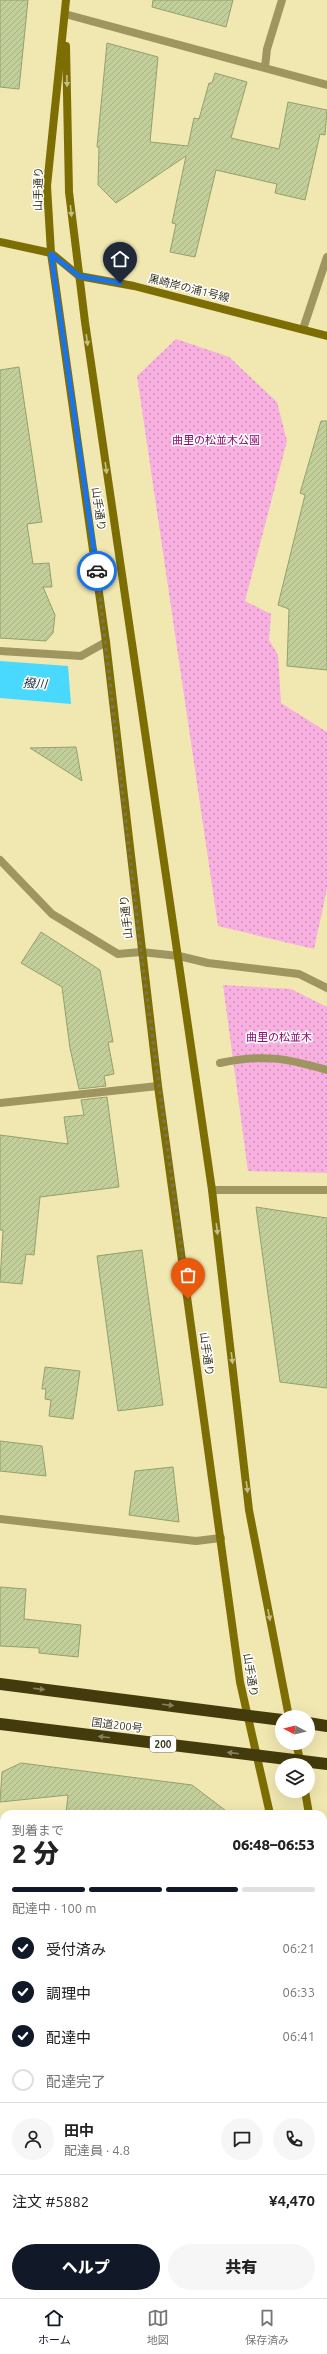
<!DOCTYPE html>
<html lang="ja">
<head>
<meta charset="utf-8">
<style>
	:root { --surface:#fff; --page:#f6f6f6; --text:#222; --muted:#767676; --line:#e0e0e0; --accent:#111827 }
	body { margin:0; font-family:Ubuntu,"Noto Sans JP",sans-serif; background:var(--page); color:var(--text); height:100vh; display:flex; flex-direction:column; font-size:15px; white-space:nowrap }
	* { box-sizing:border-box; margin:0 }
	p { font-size:13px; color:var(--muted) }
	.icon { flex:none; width:22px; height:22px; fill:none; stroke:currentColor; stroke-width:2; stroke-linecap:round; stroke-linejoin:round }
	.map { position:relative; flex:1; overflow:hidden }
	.drawer { position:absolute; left:0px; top:1810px; width:327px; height:488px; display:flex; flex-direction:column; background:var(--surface); border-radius:12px 12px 0 0; box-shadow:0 4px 16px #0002 }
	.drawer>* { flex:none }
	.needle { width:26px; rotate:277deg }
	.controls { position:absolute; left:275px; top:1710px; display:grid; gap:8px }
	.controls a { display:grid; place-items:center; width:40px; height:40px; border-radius:50%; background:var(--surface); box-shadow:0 4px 16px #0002; font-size:20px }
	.pin { position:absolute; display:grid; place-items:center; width:34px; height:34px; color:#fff; margin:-41px -17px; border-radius:50% 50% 50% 0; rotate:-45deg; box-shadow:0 0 4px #0007 }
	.pin .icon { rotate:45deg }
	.courier { position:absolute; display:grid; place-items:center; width:40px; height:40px; margin:-20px; border:3px solid #1a73e8; border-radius:50%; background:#fff; color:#222; box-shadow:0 1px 5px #0007 }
	.headline em { font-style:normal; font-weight:800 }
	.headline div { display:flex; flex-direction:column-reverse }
	.headline { display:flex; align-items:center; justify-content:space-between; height:68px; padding:0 12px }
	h1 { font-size:26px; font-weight:800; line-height:30px }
	.bar { display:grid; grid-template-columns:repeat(4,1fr); gap:6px 4px; align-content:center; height:48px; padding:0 12px }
	.bar i { height:5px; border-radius:3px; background:var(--line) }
	.bar .on { background:var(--accent) }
	.bar p { grid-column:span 4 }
	.line { display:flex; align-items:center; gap:10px; padding:0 12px; border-top:1px solid var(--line) }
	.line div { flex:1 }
	.round { display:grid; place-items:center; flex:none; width:42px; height:42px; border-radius:21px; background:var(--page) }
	ol { padding:0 12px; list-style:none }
	li { display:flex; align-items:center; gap:12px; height:44px }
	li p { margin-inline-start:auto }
	li .icon { padding:4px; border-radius:50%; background:var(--accent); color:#fff; stroke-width:4 }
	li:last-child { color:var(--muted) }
	li i { width:22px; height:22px; border:2px solid var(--line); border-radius:50% }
	.button { display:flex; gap:8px; margin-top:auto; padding:8px 12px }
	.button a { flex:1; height:46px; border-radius:24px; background:var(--accent); color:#fff; font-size:16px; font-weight:800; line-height:46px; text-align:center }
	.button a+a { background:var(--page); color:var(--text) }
	.tabs { display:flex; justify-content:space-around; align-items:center; height:56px; border-top:1px solid var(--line); background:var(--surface); font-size:11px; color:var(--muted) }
	.tabs a { display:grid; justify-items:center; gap:2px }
	.tabs .on { color:var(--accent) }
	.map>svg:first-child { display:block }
</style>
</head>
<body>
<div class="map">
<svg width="327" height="2298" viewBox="0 0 327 2298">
	<defs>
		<pattern id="park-dots" width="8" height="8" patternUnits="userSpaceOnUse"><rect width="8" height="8" fill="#f8b0e1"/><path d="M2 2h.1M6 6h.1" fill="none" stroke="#ca90b6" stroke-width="1.8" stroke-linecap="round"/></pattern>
		<pattern id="building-hatch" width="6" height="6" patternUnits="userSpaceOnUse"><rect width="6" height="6" fill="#c3cf9b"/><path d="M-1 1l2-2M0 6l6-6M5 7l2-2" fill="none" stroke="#a8b285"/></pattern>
	</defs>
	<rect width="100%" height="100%" fill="#f1e7b0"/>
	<g fill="url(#park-dots)">
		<path d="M 176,339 L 229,357 L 277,402 L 287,441 L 245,601 L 271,614 L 269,640 L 278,655 L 281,703 L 327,732 L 327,889 L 314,949 L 218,926 L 137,376 Z"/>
		<path d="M 223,985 L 291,989 L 327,1007 L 327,1173 L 248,1171 Z"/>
	</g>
	<path fill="#4ad9fe" d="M 0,661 L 68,666 L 71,704 L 0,698 Z"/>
	<g fill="url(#building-hatch)" stroke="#94a06d">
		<path d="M 0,0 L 28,0 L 19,89 L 0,87 Z"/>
		<path d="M 153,0 L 233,0 L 226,27 L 152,7 Z"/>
		<path d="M 107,43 L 158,57 L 150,142 L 188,146 L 194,118 L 199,119 L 209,83 L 212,83 L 215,73 L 247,82 L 231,138 L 279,149 L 288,102 L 327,110 L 325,135 L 320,134 L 305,200 L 275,193 L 277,184 L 216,170 L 195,257 L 170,252 L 176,224 L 172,223 L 186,156 L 116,203 L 98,185 L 99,147 L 97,147 Z"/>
		<path d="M 19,367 L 42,522 L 27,524 L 33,564 L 49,563 L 52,587 L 43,587 L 55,615 L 53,633 L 46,641 L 0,638 L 0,370 Z"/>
		<path d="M 321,421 L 327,421 L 327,670 L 287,666 L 289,609 L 278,605 L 305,495 L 300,493 Z"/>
		<path d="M 76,747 L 82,781 L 30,748 Z"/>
		<path d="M 41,932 L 100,970 L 113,1042 L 108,1042 L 114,1074 L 104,1076 L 106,1086 L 79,1089 L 70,1048 L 62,987 L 21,963 Z"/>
		<path d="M 107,1097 L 119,1187 L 40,1197 L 34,1255 L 26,1254 L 22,1284 L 0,1282 L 3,1230 L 0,1230 L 0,1135 L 68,1144 L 64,1117 L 84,1115 L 81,1100 Z"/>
		<path d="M 256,1207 L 327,1218 L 327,1388 L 280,1382 Z"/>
		<path d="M 142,1250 L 163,1405 L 118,1411 L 97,1256 Z"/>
		<path d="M 45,1367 L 80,1371 L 73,1419 L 49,1416 L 51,1400 L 45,1399 L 46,1389 L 42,1389 Z"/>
		<path d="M 0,1441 L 42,1446 L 46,1476 L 0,1471 Z"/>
		<path d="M 173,1467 L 179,1522 L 129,1515 L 135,1471 Z"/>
		<path d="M 0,1587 L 26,1589 L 24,1619 L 81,1625 L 78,1657 L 39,1653 L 39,1648 L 0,1646 Z"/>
		<path d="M 21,1763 L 192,1785 L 230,1814 L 66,1814 L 68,1795 L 0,1802 L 2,1772 Z"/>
	</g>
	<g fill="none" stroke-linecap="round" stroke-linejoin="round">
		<g stroke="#9f9560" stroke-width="8">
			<path d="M 65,14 L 327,85"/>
			<path d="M 265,67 L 267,49 L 282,0"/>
			<path d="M 303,329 L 327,257"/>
			<path d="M 0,651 L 81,656 L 106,642"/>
			<path d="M 0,860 L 52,914 L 118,954 L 141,952 L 179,956 L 208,963 L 299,974 L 327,988"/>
			<path d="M 220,1063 C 263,1054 286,1058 327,1070"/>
			<path d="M 0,1103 L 158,1086"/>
			<path d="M 212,1190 L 327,1190"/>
			<path d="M 0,1519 L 196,1541 L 221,1538"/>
			<path d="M 0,1949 L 4,1950"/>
		</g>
		<g stroke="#7d6e04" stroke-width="8">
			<path d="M 66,0 L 47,186 L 51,253 L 106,642 L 158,1086 L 240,1682 L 270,1814"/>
			<path d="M 66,46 L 69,192 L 85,322 L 212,1190 L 249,1510 L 289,1717"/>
			<path d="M 0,242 L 51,253 L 79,276 L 134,286 L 327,336"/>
			<path d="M 296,1743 L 301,1764"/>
			<path d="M 305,1791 L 309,1814"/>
			<path d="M 323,1863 L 327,1877"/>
			<path d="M 323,2002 L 327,2016"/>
		</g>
		<g stroke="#443b0c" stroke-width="12">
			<path d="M 0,1684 L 282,1720"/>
			<path d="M 308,1723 L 327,1726"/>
			<path d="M 0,1724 L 327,1764"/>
		</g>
	</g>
	<defs><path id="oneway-solid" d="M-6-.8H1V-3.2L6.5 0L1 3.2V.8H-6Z"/></defs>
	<g fill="#c4be8e">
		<use href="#oneway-solid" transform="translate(67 81) rotate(89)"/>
		<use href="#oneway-solid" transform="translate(71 211) rotate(84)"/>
		<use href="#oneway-solid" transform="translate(87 340) rotate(82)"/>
		<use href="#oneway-solid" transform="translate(106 468) rotate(82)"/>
		<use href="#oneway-solid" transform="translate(217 1229) rotate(83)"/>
		<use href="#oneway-solid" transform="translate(232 1358) rotate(83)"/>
		<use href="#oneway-solid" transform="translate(247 1487) rotate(83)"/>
		<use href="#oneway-solid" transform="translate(269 1615) rotate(79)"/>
	</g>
	<g fill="#858061">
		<use href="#oneway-solid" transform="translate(39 1689) rotate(7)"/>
		<use href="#oneway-solid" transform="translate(168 1705) rotate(7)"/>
		<use href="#oneway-solid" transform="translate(104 1737) rotate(-173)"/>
		<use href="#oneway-solid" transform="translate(233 1753) rotate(-173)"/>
	</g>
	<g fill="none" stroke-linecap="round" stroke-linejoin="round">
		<path stroke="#7b7553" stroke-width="4" stroke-dasharray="0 7.2" d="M 97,571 L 141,952 L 188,1299"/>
		<path stroke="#1a73e8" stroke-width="5" d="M 97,571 L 51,254 L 79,276 L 120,283"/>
	</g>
	<g text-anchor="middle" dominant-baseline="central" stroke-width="3" stroke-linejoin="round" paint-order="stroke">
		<rect fill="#fff" stroke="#767364" stroke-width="1" x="150" y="1736" width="26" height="16" rx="3"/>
		<g font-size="10" font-weight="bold" fill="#3b3721">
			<text x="163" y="1744">200</text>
		</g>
		<g font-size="11" fill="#3b3721" stroke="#fff">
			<text transform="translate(38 189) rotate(-89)">山手通り</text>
			<text transform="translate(189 288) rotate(14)">黒崎岸の浦1号線</text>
			<text transform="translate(99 509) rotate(82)">山手通り</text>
			<text transform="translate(126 917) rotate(-96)">山手通り</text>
			<text transform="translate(207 1354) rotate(82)">山手通り</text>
			<text transform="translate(251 1675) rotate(81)">山手通り</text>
			<text transform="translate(117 1725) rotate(7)">国道200号</text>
		</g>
		<g font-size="11" fill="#920877" stroke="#fff">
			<text x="216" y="440">曲里の松並木公園</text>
			<text x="279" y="1037">曲里の松並木</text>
		</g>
		<g font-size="12" font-style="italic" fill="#122f38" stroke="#fff">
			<text transform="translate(35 683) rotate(4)">撥川</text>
		</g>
	</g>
</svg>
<div class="controls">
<a><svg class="needle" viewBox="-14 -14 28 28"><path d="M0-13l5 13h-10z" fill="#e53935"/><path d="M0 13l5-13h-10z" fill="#767676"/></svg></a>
<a><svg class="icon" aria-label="layers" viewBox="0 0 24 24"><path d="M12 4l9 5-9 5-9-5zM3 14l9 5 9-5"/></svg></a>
</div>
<div class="pin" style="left:188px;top:1299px;background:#ea580c"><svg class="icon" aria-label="bag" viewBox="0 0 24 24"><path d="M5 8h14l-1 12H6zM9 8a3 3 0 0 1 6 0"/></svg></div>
<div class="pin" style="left:120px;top:283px;background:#1f2937"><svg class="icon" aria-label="home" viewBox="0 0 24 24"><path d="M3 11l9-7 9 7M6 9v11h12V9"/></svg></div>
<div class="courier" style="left:97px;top:571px"><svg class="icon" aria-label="car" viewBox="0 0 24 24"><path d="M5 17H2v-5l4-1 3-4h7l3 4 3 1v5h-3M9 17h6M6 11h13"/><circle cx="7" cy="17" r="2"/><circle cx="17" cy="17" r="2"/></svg></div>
<section class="drawer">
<div class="headline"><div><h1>2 分</h1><p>到着まで</p></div><em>06:48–06:53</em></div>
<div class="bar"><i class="on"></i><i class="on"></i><i class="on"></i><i></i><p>配達中 · 100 m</p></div>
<ol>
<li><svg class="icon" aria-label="check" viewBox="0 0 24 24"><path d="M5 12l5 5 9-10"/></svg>受付済み<p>06:21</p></li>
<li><svg class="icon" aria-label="check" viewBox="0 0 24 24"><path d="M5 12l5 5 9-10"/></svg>調理中<p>06:33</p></li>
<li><svg class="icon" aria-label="check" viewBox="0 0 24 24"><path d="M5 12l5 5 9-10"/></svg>配達中<p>06:41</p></li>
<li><i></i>配達完了</li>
</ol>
<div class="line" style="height:72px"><a class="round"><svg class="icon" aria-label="person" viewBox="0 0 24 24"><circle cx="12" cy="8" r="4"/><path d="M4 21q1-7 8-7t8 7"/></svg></a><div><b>田中</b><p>配達員 · 4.8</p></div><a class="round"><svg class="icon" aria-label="chat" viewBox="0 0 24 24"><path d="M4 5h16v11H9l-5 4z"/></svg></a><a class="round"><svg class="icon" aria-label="phone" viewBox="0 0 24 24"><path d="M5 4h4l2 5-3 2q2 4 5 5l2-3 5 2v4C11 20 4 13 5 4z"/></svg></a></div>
<div class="line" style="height:52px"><div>注文 #5882</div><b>¥4,470</b></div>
<div class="button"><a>ヘルプ</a><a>共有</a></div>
</section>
</div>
<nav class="tabs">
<a class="on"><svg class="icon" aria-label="home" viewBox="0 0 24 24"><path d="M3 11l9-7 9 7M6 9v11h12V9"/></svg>ホーム</a>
<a><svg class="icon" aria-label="map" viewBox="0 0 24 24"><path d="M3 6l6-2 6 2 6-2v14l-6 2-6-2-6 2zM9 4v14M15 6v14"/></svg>地図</a>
<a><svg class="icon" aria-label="saved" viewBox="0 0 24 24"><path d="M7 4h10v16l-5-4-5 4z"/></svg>保存済み</a>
</nav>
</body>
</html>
